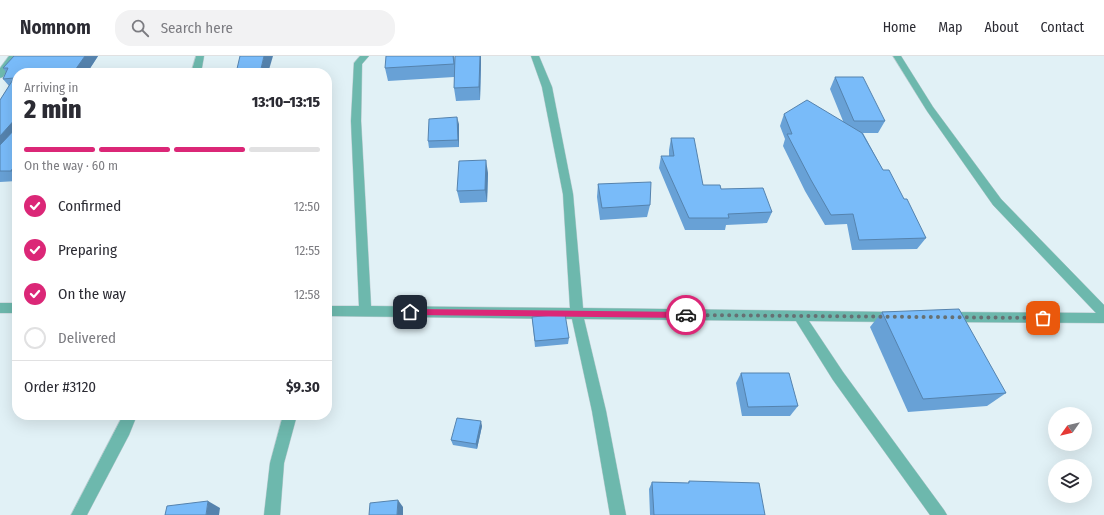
<!DOCTYPE html>
<html lang="en">
<head>
<meta charset="utf-8">
<style>
	:root { --surface:#fff; --page:#f2f2f3; --text:#2b2b33; --muted:#7c7c81; --line:#e1e1e2; --accent:#db2777 }
	body { margin:0; font-family:"Fira Sans Condensed",sans-serif; background:var(--page); color:var(--text); height:100vh; display:flex; flex-direction:column; font-size:15px; white-space:nowrap }
	* { box-sizing:border-box; margin:0 }
	p { font-size:13px; color:var(--muted) }
	.icon { flex:none; width:22px; height:22px; fill:none; stroke:currentColor; stroke-width:2; stroke-linecap:round; stroke-linejoin:round }
	.map { position:relative; flex:1; overflow:hidden }
	.side { position:absolute; left:12px; top:12px; width:320px; height:352px; display:flex; flex-direction:column; background:var(--surface); border-radius:16px; box-shadow:0 4px 16px #0002 }
	.side>* { flex:none }
	.needle { width:26px; rotate:236deg }
	.buttons { position:absolute; left:1048px; top:351px; display:grid; gap:8px }
	.buttons a { display:grid; place-items:center; width:44px; height:44px; border-radius:50%; background:var(--surface); box-shadow:0 4px 16px #0002; font-size:20px }
	.pin { position:absolute; display:grid; place-items:center; width:34px; height:34px; color:#fff; margin:-17px; border-radius:8px; box-shadow:0 2px 6px #0006 }
	.courier { position:absolute; display:grid; place-items:center; width:40px; height:40px; margin:-20px; border:3px solid #db2777; border-radius:50%; background:#fff; color:#222; box-shadow:0 1px 5px #0007 }
	.summary em { font-style:normal; font-weight:800 }
	.summary div { display:flex; flex-direction:column-reverse }
	.summary { display:flex; align-items:center; justify-content:space-between; height:68px; padding:0 12px }
	h1 { font-size:26px; font-weight:800; line-height:30px }
	.bar { display:grid; grid-template-columns:repeat(4,1fr); gap:6px 4px; align-content:center; height:48px; padding:0 12px }
	.bar i { height:5px; border-radius:3px; background:var(--line) }
	.bar .current { background:var(--accent) }
	.bar p { grid-column:span 4 }
	.line { display:flex; align-items:center; gap:10px; padding:0 12px; border-top:1px solid var(--line) }
	.line div { flex:1 }
	ol { padding:0 12px; list-style:none }
	li { display:flex; align-items:center; gap:12px; height:44px }
	li p { margin-inline-start:auto }
	li .icon { padding:4px; border-radius:50%; background:var(--accent); color:#fff; stroke-width:4 }
	li:last-child { color:var(--muted) }
	li i { width:22px; height:22px; border:2px solid var(--line); border-radius:50% }
	header { display:flex; align-items:center; gap:24px; box-sizing:border-box; height:56px; padding:0 20px; background:var(--surface); border-bottom:1px solid var(--line) }
	header strong { font-size:19px }
	nav { display:flex; gap:22px; margin-inline-start:auto; font-size:14px }
	.search { width:280px; height:36px; background:var(--page); display:flex; align-items:center; gap:10px; box-sizing:border-box; padding:0 14px; border-radius:16px; color:var(--muted); font-size:15px }
	.map>svg:first-child { display:block }
</style>
</head>
<body>
<header>
<strong>Nomnom</strong>
<div class="search"><svg class="icon" aria-label="search" viewBox="0 0 24 24"><circle cx="10" cy="10" r="6"/><path d="M15 15l6 6"/></svg>Search here</div>
<nav><a>Home</a><a>Map</a><a>About</a><a>Contact</a></nav>
</header>
<div class="map">
<svg width="1104" height="459" viewBox="0 0 1104 459">
	<rect width="100%" height="100%" fill="#e1f1f6"/>
	<g fill="none" stroke-linecap="round" stroke-linejoin="round">
		<defs>
			<g id="minor">
				<path d="M 9,0 L 17,0 L 3,21 L 0,22 L 0,12 Z"/>
				<path d="M 196,0 L 204,0 L 201,17 L 191,17 Z"/>
				<path d="M 360,0 L 369,0 L 362,8 L 361,65 L 371,250 L 570,252 L 563,138 L 542,31 L 531,0 L 539,0 L 552,31 L 573,138 L 583,252 L 894,256 L 898,257 L 900,261 L 898,265 L 894,266 L 809,265 L 843,316 L 944,454 L 947,459 L 930,459 L 833,324 L 796,265 L 584,263 L 606,355 L 626,459 L 610,459 L 592,355 L 572,263 L 327,260 L 327,250 L 359,250 L 351,65 L 354,7 Z"/>
				<path d="M 893,0 L 901,0 L 933,51 L 1001,143 L 1104,249 L 1104,267 L 948,266 L 944,265 L 942,261 L 944,257 L 948,256 L 1096,257 L 993,149 L 927,55 Z"/>
				<rect x="0" y="247" width="17" height="10"/>
				<path d="M 123,359 L 137,359 L 129,379 L 87,459 L 71,459 Z"/>
				<path d="M 283,359 L 297,359 L 284,407 L 280,459 L 264,459 L 270,407 Z"/>
			</g>
		</defs>
		<use href="#minor" stroke="#bfcdd2" stroke-width="1"/>
		<use href="#minor" fill="#6db8ad" fill-rule="evenodd"/>
	</g>
	<g fill="#68a1d6">
		<path d="M 14,0 L 98,0 L 87,17 L 17,17 L 17,125 L 0,126 L 0,44 L 9,30 L 3,23 L 6,16 L 3,12 Z"/>
		<path d="M 454,0 L 455,11 L 455,0 L 481,0 L 481,6 L 480,44 L 456,45 L 454,32 L 454,21 L 388,25 L 385,12 Z"/>
		<path d="M 835,21 L 885,65 L 878,77 L 863,77 L 883,114 L 904,143 L 926,182 L 917,193 L 852,194 L 847,168 L 825,169 L 805,135 L 783,90 L 785,83 L 780,70 L 784,58 L 843,65 L 830,33 Z"/>
		<path d="M 459,68 L 459,91 L 429,92 L 428,85 Z"/>
		<path d="M 671,82 L 703,129 L 721,133 L 772,156 L 767,167 L 726,169 L 725,174 L 685,174 L 659,112 L 661,100 L 669,100 L 669,94 Z"/>
		<path d="M 488,117 L 487,146 L 460,147 L 457,135 Z"/>
		<path d="M 598,128 L 650,149 L 647,161 L 600,164 L 597,141 Z"/>
		<path d="M 882,256 L 1006,337 L 987,350 L 908,356 L 870,271 Z"/>
		<path d="M 532,261 L 569,282 L 568,288 L 535,291 Z"/>
		<path d="M 741,317 L 798,350 L 790,360 L 742,360 L 736,327 Z"/>
		<path d="M 482,370 L 477,393 L 453,389 L 451,384 Z"/>
		<path d="M 689,425 L 765,459 L 650,459 L 649,433 L 652,426 L 688,427 Z"/>
	</g>
	<g fill="#5583ae">
		<path d="M 85,0 L 98,0 L 87,17 L 73,17 Z"/>
		<path d="M 264,0 L 273,0 L 268,17 L 260,17 Z"/>
		<path d="M 453,0 L 454,0 L 456,21 L 454,8 Z"/>
		<path d="M 480,0 L 481,0 L 481,6 L 480,44 L 479,31 Z"/>
		<path d="M 17,61 L 17,80 L 0,99 L 0,80 Z"/>
		<path d="M 457,61 L 459,68 L 459,91 L 458,84 Z"/>
		<path d="M 327,82 L 330,90 L 327,97 Z"/>
		<path d="M 486,104 L 488,117 L 487,146 L 485,134 Z"/>
		<path d="M 17,105 L 17,120 L 11,115 Z"/>
		<path d="M 481,365 L 482,370 L 477,393 L 476,388 Z"/>
		<path d="M 398,444 L 403,451 L 403,459 L 397,459 Z"/>
		<path d="M 208,445 L 220,452 L 219,459 L 206,459 Z"/>
	</g>
	<g fill="#79bbf9" stroke="#5583ae">
		<path d="M 14,0 L 85,0 L 73,17 L 17,17 L 17,61 L 0,80 L 0,44 L 14,22 L 3,23 L 8,12 L 3,12 Z"/>
		<path d="M 240,0 L 264,0 L 260,17 L 236,17 Z"/>
		<path d="M 386,0 L 453,0 L 454,8 L 385,12 Z"/>
		<path d="M 455,0 L 480,0 L 479,31 L 454,32 Z"/>
		<path d="M 835,21 L 863,21 L 885,65 L 854,65 Z"/>
		<path d="M 807,44 L 862,77 L 883,114 L 889,114 L 904,143 L 907,143 L 926,182 L 859,184 L 853,158 L 831,159 L 811,124 L 787,78 L 792,78 L 784,58 Z"/>
		<path d="M 457,61 L 458,84 L 428,85 L 429,63 Z"/>
		<path d="M 17,71 L 17,105 L 11,115 L 0,115 L 0,89 Z"/>
		<path d="M 671,82 L 694,82 L 703,129 L 720,129 L 721,133 L 763,132 L 772,156 L 728,158 L 729,162 L 689,162 L 661,100 L 674,100 Z"/>
		<path d="M 486,104 L 485,134 L 457,135 L 459,105 Z"/>
		<path d="M 651,126 L 650,149 L 602,152 L 598,128 Z"/>
		<path d="M 959,253 L 1006,337 L 923,343 L 882,256 Z"/>
		<path d="M 565,258 L 569,282 L 535,285 L 532,261 Z"/>
		<path d="M 741,317 L 789,317 L 798,350 L 748,351 Z"/>
		<path d="M 457,362 L 481,365 L 476,388 L 451,384 Z"/>
		<path d="M 689,425 L 759,427 L 765,459 L 654,459 L 652,426 L 689,427 Z"/>
		<path d="M 398,444 L 397,459 L 369,459 L 370,447 Z"/>
		<path d="M 208,445 L 206,459 L 165,459 L 167,450 Z"/>
	</g>
	<path fill="#db2777" d="M 410,253 L 686,256 L 690,259 L 686,262 L 410,259 L 407,256 Z"/>
	<g fill="none" stroke-linecap="round" stroke-linejoin="round">
		<path stroke="#667073" stroke-width="4" stroke-dasharray="0 7.2" d="M 686,259 L 1043,262"/>
	</g>
</svg>
<div class="buttons">
<a><svg class="needle" viewBox="-14 -14 28 28"><path d="M0-13l5 13h-10z" fill="#e53935"/><path d="M0 13l5-13h-10z" fill="#7c7c81"/></svg></a>
<a><svg class="icon" aria-label="layers" viewBox="0 0 24 24"><path d="M12 4l9 5-9 5-9-5zM3 14l9 5 9-5"/></svg></a>
</div>
<div class="pin" style="left:1043px;top:262px;background:#ea580c"><svg class="icon" aria-label="bag" viewBox="0 0 24 24"><path d="M5 8h14l-1 12H6zM9 8a3 3 0 0 1 6 0"/></svg></div>
<div class="pin" style="left:410px;top:256px;background:#1f2937"><svg class="icon" aria-label="home" viewBox="0 0 24 24"><path d="M3 11l9-7 9 7M6 9v11h12V9"/></svg></div>
<div class="courier" style="left:686px;top:259px"><svg class="icon" aria-label="car" viewBox="0 0 24 24"><path d="M5 17H2v-5l4-1 3-4h7l3 4 3 1v5h-3M9 17h6M6 11h13"/><circle cx="7" cy="17" r="2"/><circle cx="17" cy="17" r="2"/></svg></div>
<section class="side">
<div class="summary"><div><h1>2 min</h1><p>Arriving in</p></div><em>13:10–13:15</em></div>
<div class="bar"><i class="current"></i><i class="current"></i><i class="current"></i><i></i><p>On the way · 60 m</p></div>
<ol>
<li><svg class="icon" aria-label="check" viewBox="0 0 24 24"><path d="M5 12l5 5 9-10"/></svg>Confirmed<p>12:50</p></li>
<li><svg class="icon" aria-label="check" viewBox="0 0 24 24"><path d="M5 12l5 5 9-10"/></svg>Preparing<p>12:55</p></li>
<li><svg class="icon" aria-label="check" viewBox="0 0 24 24"><path d="M5 12l5 5 9-10"/></svg>On the way<p>12:58</p></li>
<li><i></i>Delivered</li>
</ol>
<div class="line" style="height:52px"><div>Order #3120</div><b>$9.30</b></div>
</section>
</div>
</body>
</html>
